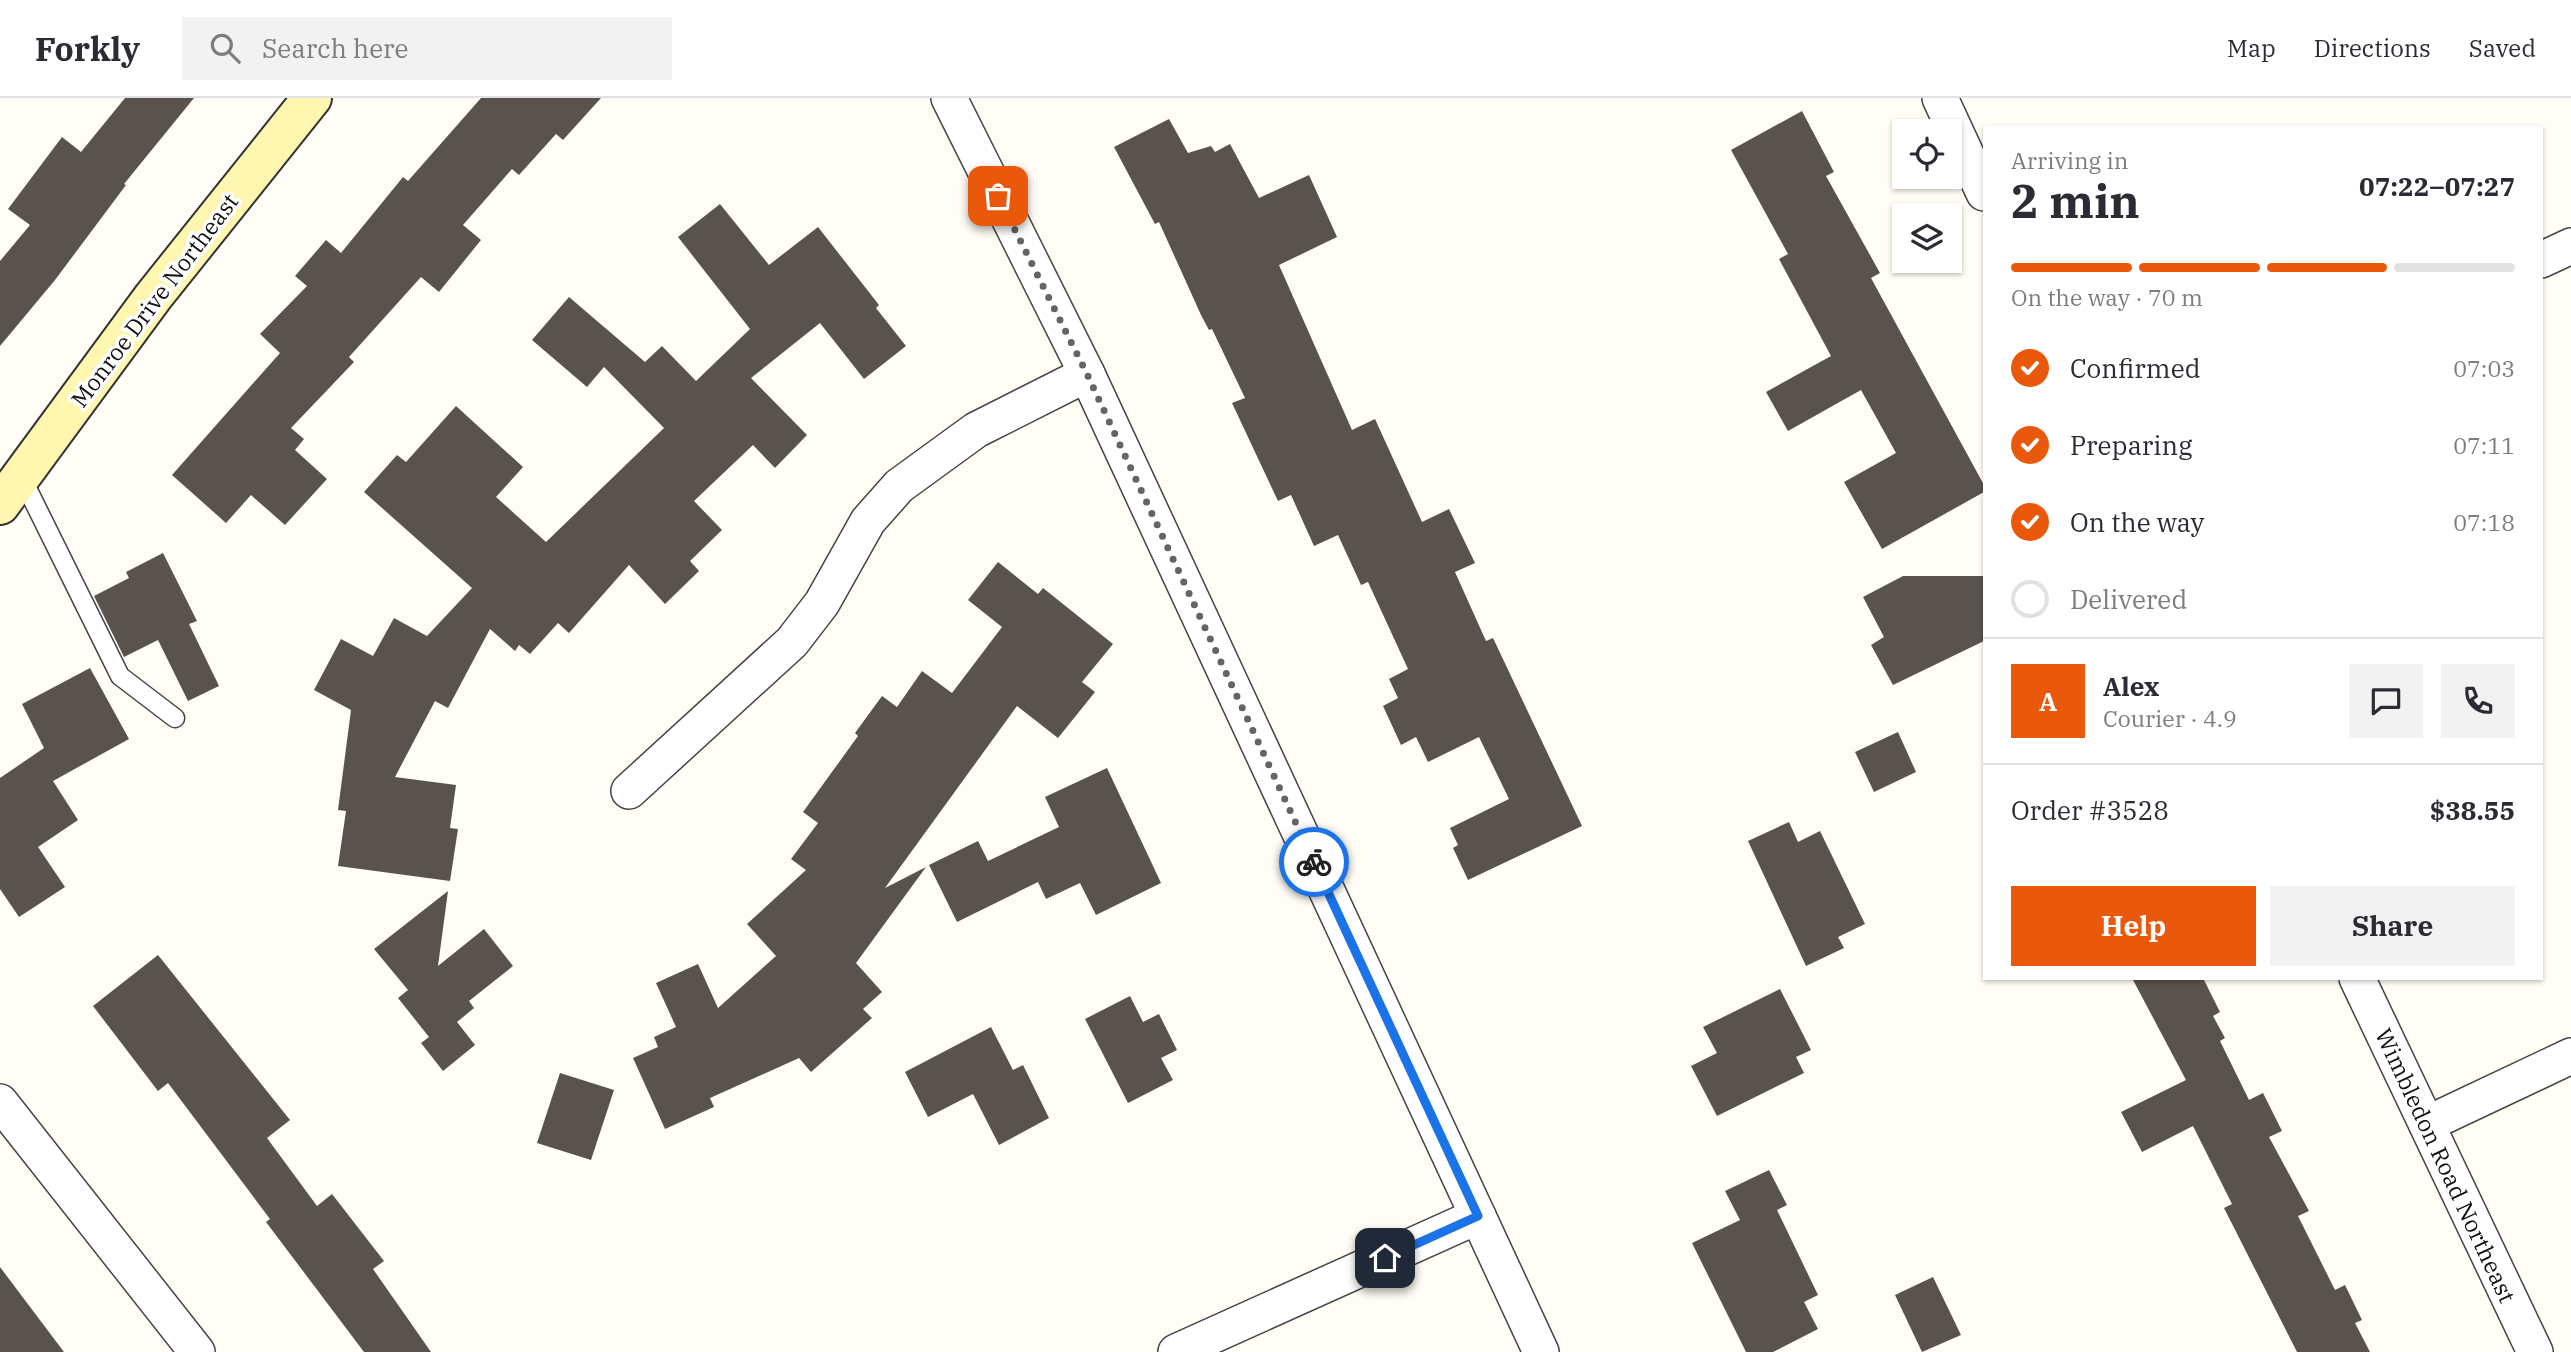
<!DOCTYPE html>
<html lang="en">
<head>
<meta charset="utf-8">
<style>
	:root { --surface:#fff; --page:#f2f2f3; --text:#2b2b33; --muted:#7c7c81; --line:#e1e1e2; --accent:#ea580c }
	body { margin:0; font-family:"IBM Plex Serif",serif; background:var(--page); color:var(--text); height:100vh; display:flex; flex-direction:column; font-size:26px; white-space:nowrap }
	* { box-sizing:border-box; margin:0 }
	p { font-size:23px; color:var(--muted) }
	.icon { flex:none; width:38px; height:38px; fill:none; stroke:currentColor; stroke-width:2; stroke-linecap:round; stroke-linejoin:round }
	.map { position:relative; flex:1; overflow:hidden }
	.panel { position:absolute; left:1983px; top:28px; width:560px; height:854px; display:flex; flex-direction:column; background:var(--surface); border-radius:0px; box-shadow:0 2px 5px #0004 }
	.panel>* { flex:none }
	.controls { position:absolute; left:1892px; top:21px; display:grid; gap:14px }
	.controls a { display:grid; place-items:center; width:70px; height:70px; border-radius:0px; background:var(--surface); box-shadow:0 2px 5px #0004; font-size:35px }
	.pin { position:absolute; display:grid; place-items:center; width:60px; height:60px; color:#fff; margin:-30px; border-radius:14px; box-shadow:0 4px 10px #0006 }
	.courier { position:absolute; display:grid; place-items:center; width:70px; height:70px; margin:-35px; border:5px solid #1a73e8; border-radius:50%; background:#fff; color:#222; box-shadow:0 2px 9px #0007 }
	.summary em { font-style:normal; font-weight:700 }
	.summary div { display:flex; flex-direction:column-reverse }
	.summary { display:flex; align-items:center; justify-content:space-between; height:119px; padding:0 28px }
	h1 { font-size:46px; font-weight:700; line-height:52px }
	.bar { display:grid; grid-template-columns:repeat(4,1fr); gap:10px 7px; align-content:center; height:84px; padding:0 28px }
	.bar i { height:9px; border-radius:5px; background:var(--line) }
	.bar .active { background:var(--accent) }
	.bar p { grid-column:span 4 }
	.line { display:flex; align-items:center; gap:18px; padding:0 28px; border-top:2px solid var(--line) }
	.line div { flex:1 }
	.round { display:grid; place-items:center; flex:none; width:74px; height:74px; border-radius:0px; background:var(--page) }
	ol { padding:0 28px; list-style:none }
	li { display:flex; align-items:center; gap:21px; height:77px }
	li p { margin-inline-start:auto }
	li .icon { padding:7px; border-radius:50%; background:var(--accent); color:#fff; stroke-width:4 }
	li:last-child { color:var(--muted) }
	li i { width:38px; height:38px; border:4px solid var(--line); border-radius:50% }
	.action { display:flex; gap:14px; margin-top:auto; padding:14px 28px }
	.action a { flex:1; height:80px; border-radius:0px; background:var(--accent); color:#fff; font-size:28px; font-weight:700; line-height:80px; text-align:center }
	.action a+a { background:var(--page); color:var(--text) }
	header { display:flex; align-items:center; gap:42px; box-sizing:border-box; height:98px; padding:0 35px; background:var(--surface); border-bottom:2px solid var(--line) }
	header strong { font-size:33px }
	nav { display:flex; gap:38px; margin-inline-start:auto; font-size:24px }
	.search { width:490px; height:63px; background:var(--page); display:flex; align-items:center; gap:18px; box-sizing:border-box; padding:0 24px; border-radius:0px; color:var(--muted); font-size:26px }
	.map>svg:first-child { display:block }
</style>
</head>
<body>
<header>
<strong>Forkly</strong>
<div class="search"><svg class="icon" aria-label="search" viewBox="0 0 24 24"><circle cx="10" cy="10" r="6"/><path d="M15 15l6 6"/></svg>Search here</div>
<nav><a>Map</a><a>Directions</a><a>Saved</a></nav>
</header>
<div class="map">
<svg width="2571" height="1254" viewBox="0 0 2571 1254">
	<rect width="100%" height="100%" fill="#fffdf5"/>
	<g fill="#5a524d">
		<path d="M 125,0 L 194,0 L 124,86 L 126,87 L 55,182 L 0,248 L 0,163 L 30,127 L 8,111 L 62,39 L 81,54 Z"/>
		<path d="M 481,0 L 601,0 L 563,42 L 556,36 L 519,77 L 512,71 L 463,127 L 481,142 L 439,194 L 421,179 L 349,259 L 354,264 L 291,330 L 304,341 L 295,352 L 327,381 L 285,427 L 251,397 L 226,425 L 172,377 L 280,255 L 260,236 L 307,188 L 295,178 L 326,142 L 341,155 L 403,79 L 408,83 Z"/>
		<path d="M 1802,13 L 1834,74 L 1826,78 L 1880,175 L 1871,180 L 1984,387 L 1984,394 L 1882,451 L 1844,384 L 1896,355 L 1861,292 L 1788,333 L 1766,294 L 1831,258 L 1779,161 L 1788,156 L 1731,52 Z"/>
		<path d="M 1169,21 L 1188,55 L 1211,48 L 1215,54 L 1230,46 L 1259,100 L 1309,77 L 1337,139 L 1279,167 L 1352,332 L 1375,321 L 1422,424 L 1449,411 L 1475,465 L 1455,474 L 1486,543 L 1493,540 L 1582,728 L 1468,782 L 1453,750 L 1458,747 L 1450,730 L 1509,701 L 1479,639 L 1428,664 L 1416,639 L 1401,647 L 1383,608 L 1398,600 L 1389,581 L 1408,571 L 1368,484 L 1361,487 L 1338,437 L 1314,448 L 1291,397 L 1278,403 L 1232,305 L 1245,300 L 1212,231 L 1209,232 L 1201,217 L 1159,124 L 1155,126 L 1114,49 Z"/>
		<path d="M 720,106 L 769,167 L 818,129 L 879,207 L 876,210 L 906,248 L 864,281 L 820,225 L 751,280 L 807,337 L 775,370 L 753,347 L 694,403 L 722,432 L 690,463 L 699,473 L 665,506 L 629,467 L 569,535 L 558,525 L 530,556 L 519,547 L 515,553 L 490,531 L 448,610 L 435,603 L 395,679 L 456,687 L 450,730 L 458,731 L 450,783 L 338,768 L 346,713 L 338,712 L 351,612 L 314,592 L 341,541 L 373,558 L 394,520 L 427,538 L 472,490 L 364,394 L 397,357 L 406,364 L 456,308 L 523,369 L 496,399 L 546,444 L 664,330 L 604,269 L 587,289 L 532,242 L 569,199 L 645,264 L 662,248 L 696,283 L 750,231 L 678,139 Z"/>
		<path d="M 163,455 L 197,523 L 189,526 L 219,588 L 188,603 L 158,542 L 124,559 L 94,498 L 129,480 L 126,474 Z"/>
		<path d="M 998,464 L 1038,496 L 1043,490 L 1113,546 L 1082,584 L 1095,594 L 1058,640 L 1017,608 L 885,790 L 926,769 L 856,865 L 882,894 L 863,911 L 872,920 L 811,974 L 799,960 L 710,1000 L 714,1009 L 665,1031 L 633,960 L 658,949 L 654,939 L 676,929 L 656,885 L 698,866 L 718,910 L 776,858 L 747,826 L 806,772 L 791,761 L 818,725 L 803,714 L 858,638 L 855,635 L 882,598 L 897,609 L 922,573 L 952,595 L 1002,529 L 968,502 Z"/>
		<path d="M 1903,478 L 1984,478 L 1984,543 L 1893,587 L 1871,547 L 1884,539 L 1863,499 Z"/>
		<path d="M 90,570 L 129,641 L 53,683 L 78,722 L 38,749 L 65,789 L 19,819 L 0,791 L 0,680 L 44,650 L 22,606 Z"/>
		<path d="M 1898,634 L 1916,674 L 1874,694 L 1855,654 Z"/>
		<path d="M 1107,670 L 1161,785 L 1096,817 L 1080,785 L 1046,801 L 1038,784 L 957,824 L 929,767 L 978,743 L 988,763 L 1059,729 L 1045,699 Z"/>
		<path d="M 1789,724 L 1798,744 L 1820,733 L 1865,826 L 1838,839 L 1844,850 L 1806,868 L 1748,743 Z"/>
		<path d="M 448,793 L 438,868 L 484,831 L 513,868 L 469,903 L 474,910 L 457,924 L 475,947 L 443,973 L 421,945 L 429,939 L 398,900 L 408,892 L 374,851 Z"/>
		<path d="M 158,857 L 290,1022 L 267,1040 L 317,1108 L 332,1096 L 384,1163 L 373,1171 L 431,1254 L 364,1254 L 266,1124 L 270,1121 L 168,985 L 158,993 L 93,908 Z"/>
		<path d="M 2132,880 L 2203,880 L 2220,914 L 2213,918 L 2225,940 L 2220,943 L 2249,1002 L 2263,995 L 2282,1033 L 2269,1039 L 2309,1113 L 2298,1118 L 2335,1192 L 2345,1187 L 2362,1222 L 2355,1225 L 2370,1254 L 2297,1254 L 2224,1110 L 2232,1106 L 2193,1028 L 2142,1054 L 2121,1014 L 2186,982 Z"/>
		<path d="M 1780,891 L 1811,952 L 1796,959 L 1804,975 L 1717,1018 L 1691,968 L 1717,955 L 1703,929 Z"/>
		<path d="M 1130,898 L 1143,924 L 1159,916 L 1177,952 L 1161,960 L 1173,982 L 1128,1005 L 1085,921 Z"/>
		<path d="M 991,929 L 1013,972 L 1023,967 L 1049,1020 L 999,1047 L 973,996 L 928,1019 L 905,974 Z"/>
		<path d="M 560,975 L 614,992 L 591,1062 L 537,1045 Z"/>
		<path d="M 1769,1072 L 1787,1107 L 1777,1112 L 1818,1197 L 1804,1204 L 1818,1231 L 1773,1254 L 1746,1254 L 1692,1145 L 1740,1122 L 1725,1093 Z"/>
		<path d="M 0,1169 L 64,1254 L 0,1254 Z"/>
		<path d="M 1933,1179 L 1961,1237 L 1922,1254 L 1895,1197 Z"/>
	</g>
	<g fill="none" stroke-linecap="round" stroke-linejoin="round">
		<defs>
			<path id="lane" d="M 21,378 L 120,578 L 175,620"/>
			<g id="street">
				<path d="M 949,0 L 1087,276 L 1541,1254"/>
				<path d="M 1940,0 L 1984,95"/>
				<path d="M 2541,162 L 2571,148"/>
				<path d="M 629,693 L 792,544 L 822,505 L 868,423 L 899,388 L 976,332 L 1087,276"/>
				<path d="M 2357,880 L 2535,1254"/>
				<path d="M 0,1004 L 197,1254"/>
				<path d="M 2427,1026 L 2571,958"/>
				<path d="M 1176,1254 L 1478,1118"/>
			</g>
			<path id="secondary" d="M 0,407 L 153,199 L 312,0"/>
		</defs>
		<use href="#lane" stroke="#444" stroke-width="21"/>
		<use href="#street" stroke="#444" stroke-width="38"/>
		<use href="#secondary" stroke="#333" stroke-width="42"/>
		<use href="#lane" stroke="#fff" stroke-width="18"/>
		<use href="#street" stroke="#fff" stroke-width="35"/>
		<use href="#secondary" stroke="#fff6b0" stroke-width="38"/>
	</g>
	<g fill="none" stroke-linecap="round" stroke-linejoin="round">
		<path stroke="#646461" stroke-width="7" stroke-dasharray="0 12.6" d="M 998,98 L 1087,276 L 1314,764"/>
		<path stroke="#1a73e8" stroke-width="9" d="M 1314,764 L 1478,1118 L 1385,1160"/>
	</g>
	<g text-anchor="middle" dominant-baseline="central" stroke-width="7" stroke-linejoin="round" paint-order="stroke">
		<g font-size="23" fill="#111" stroke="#fff">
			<text transform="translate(154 202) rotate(-53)">Monroe Drive Northeast</text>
			<text transform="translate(2446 1067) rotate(65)">Wimbledon Road Northeast</text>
		</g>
	</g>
</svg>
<div class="controls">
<a><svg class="icon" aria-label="locate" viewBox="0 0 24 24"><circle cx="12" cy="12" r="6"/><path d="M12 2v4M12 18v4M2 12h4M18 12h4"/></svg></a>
<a><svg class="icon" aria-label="layers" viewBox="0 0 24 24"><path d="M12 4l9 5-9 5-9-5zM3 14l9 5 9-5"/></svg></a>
</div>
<div class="pin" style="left:998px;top:98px;background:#ea580c"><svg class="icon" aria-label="bag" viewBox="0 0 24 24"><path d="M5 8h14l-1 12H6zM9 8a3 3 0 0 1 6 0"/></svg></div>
<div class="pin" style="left:1385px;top:1160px;background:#1f2937"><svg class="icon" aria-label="home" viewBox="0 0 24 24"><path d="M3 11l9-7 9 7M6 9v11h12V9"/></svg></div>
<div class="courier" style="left:1314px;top:764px"><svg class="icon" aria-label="bike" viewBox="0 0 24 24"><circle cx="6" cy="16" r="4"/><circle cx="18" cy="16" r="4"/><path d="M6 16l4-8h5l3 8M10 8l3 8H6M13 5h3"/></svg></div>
<section class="panel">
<div class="summary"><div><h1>2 min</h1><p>Arriving in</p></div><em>07:22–07:27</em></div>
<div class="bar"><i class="active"></i><i class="active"></i><i class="active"></i><i></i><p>On the way · 70 m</p></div>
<ol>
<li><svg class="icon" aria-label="check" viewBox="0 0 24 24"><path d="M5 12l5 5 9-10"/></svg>Confirmed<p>07:03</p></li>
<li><svg class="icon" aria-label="check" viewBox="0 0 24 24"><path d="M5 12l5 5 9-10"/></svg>Preparing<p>07:11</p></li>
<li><svg class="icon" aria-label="check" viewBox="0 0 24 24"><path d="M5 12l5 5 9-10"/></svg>On the way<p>07:18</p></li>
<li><i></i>Delivered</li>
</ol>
<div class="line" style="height:126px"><b class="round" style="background:var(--accent);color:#fff">A</b><div><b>Alex</b><p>Courier · 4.9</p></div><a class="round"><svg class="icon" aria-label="chat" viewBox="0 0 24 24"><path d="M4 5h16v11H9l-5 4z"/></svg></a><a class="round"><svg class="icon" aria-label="phone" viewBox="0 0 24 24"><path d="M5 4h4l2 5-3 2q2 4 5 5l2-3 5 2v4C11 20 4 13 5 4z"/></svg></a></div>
<div class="line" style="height:91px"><div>Order #3528</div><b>$38.55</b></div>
<div class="action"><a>Help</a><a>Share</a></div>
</section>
</div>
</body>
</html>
